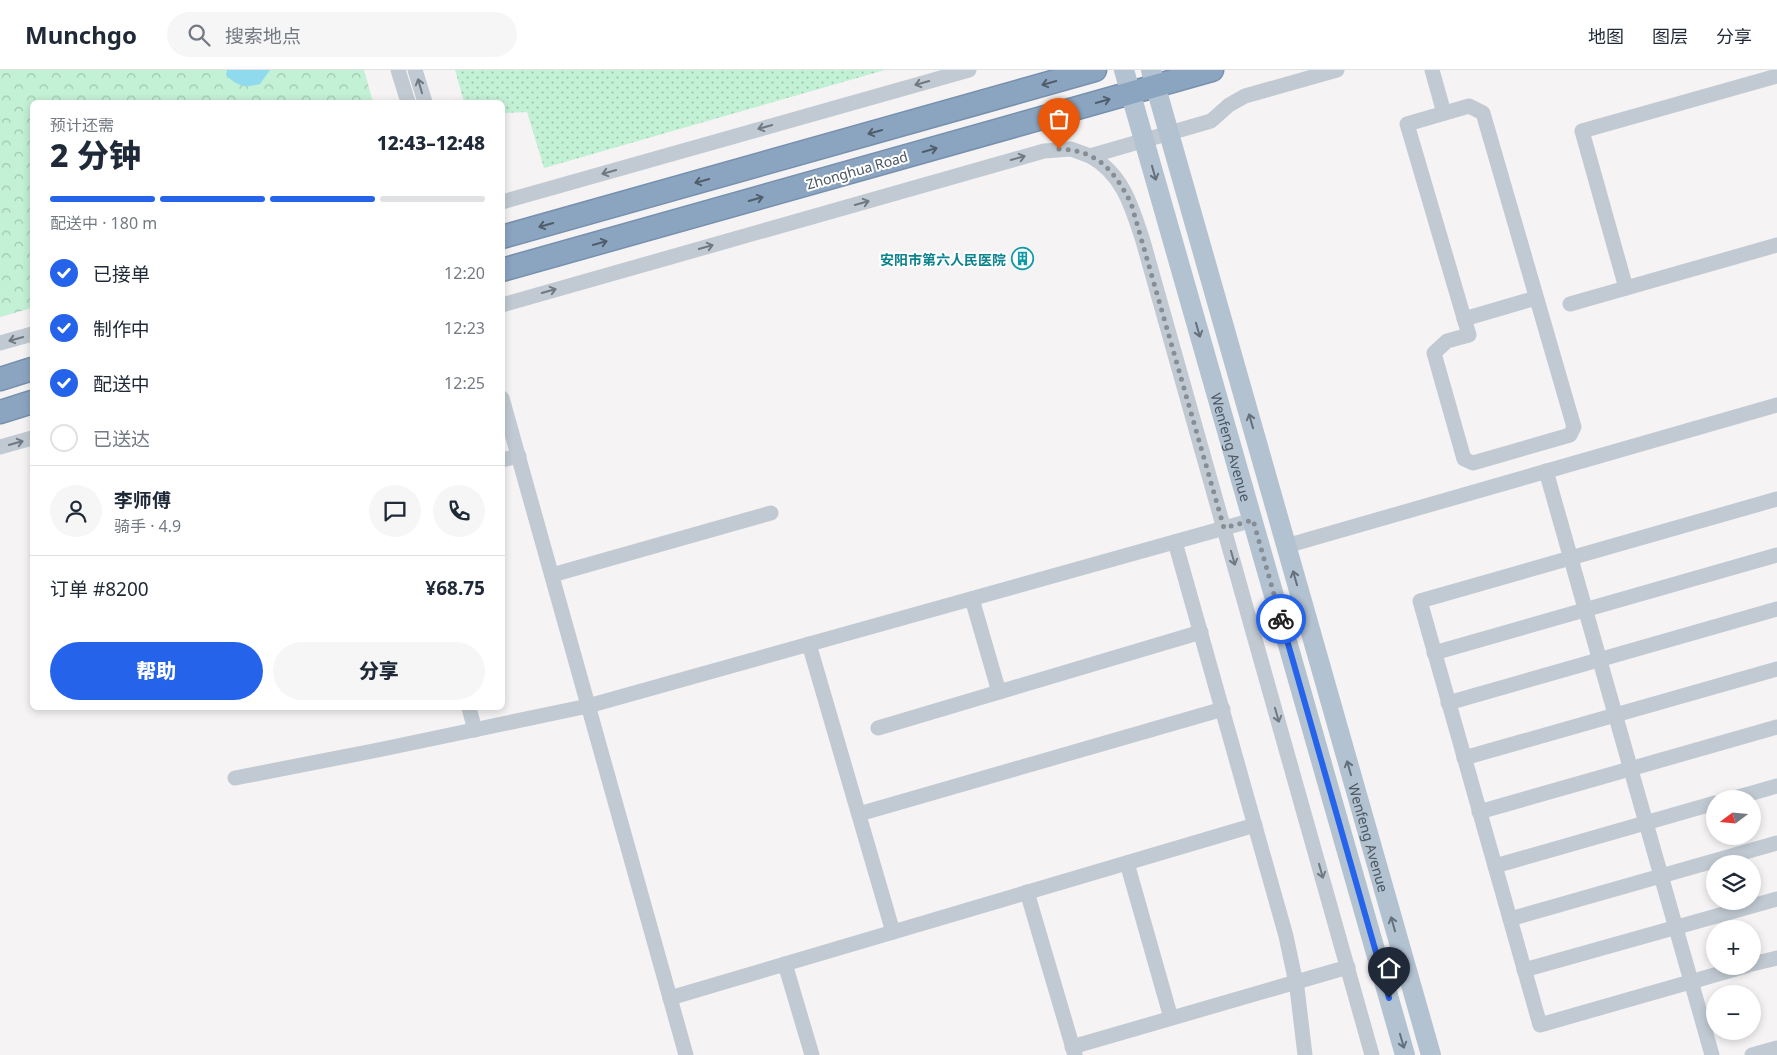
<!DOCTYPE html>
<html lang="zh">
<head>
<meta charset="utf-8">
<style>
	:root { --surface:#fff; --page:#f6f6f7; --text:#1f2937; --muted:#747a83; --line:#e0e1e3; --accent:#2563eb }
	body { margin:0; font-family:"Noto Sans","Noto Sans SC",sans-serif; background:var(--page); color:var(--text); height:100vh; display:flex; flex-direction:column; font-size:19px; white-space:nowrap }
	* { box-sizing:border-box; margin:0 }
	p { font-size:16px; color:var(--muted) }
	.icon { flex:none; width:28px; height:28px; fill:none; stroke:currentColor; stroke-width:2; stroke-linecap:round; stroke-linejoin:round }
	.map { position:relative; flex:1; overflow:hidden }
	.panel { position:absolute; left:30px; top:30px; width:475px; height:610px; display:flex; flex-direction:column; background:var(--surface); border-radius:8px; box-shadow:0 2px 8px #0003 }
	.panel>* { flex:none }
	.needle { width:32px; rotate:254deg }
	.tools { position:absolute; left:1706px; top:720px; display:grid; gap:10px }
	.tools a { display:grid; place-items:center; width:55px; height:55px; border-radius:50%; background:var(--surface); box-shadow:0 2px 8px #0003; font-size:25px }
	.pin { position:absolute; display:grid; place-items:center; width:42px; height:42px; color:#fff; margin:-51px -21px; border-radius:50% 50% 50% 0; rotate:-45deg; box-shadow:0 0 5px #0007 }
	.pin .icon { rotate:45deg }
	.courier { position:absolute; display:grid; place-items:center; width:50px; height:50px; margin:-25px; border:4px solid #2563eb; border-radius:50%; background:#fff; color:#222; box-shadow:0 1px 6px #0007 }
	.summary em { font-style:normal; font-weight:800 }
	.summary div { display:flex; flex-direction:column-reverse }
	.summary { display:flex; align-items:center; justify-content:space-between; height:85px; padding:0 20px }
	h1 { font-size:32px; font-weight:800; line-height:38px }
	.bar { display:grid; grid-template-columns:repeat(4,1fr); gap:8px 5px; align-content:center; height:60px; padding:0 20px }
	.bar i { height:6px; border-radius:4px; background:var(--line) }
	.bar .active { background:var(--accent) }
	.bar p { grid-column:span 4 }
	.line { display:flex; align-items:center; gap:12px; padding:0 20px; border-top:1px solid var(--line) }
	.line div { flex:1 }
	.round { display:grid; place-items:center; flex:none; width:52px; height:52px; border-radius:26px; background:var(--page) }
	ol { padding:0 20px; list-style:none }
	li { display:flex; align-items:center; gap:15px; height:55px }
	li p { margin-inline-start:auto }
	li .icon { padding:5px; border-radius:50%; background:var(--accent); color:#fff; stroke-width:4 }
	li:last-child { color:var(--muted) }
	li i { width:28px; height:28px; border:2px solid var(--line); border-radius:50% }
	.button { display:flex; gap:10px; margin-top:auto; padding:10px 20px }
	.button a { flex:1; height:58px; border-radius:30px; background:var(--accent); color:#fff; font-size:20px; font-weight:800; line-height:58px; text-align:center }
	.button a+a { background:var(--page); color:var(--text) }
	header { display:flex; align-items:center; gap:30px; box-sizing:border-box; height:70px; padding:0 25px; background:var(--surface); border-bottom:1px solid var(--line) }
	header strong { font-size:24px }
	nav { display:flex; gap:28px; margin-inline-start:auto; font-size:18px }
	.search { width:350px; height:45px; background:var(--page); display:flex; align-items:center; gap:12px; box-sizing:border-box; padding:0 18px; border-radius:28px; color:var(--muted); font-size:19px }
	.map>svg:first-child { display:block }
</style>
</head>
<body>
<header>
<strong>Munchgo</strong>
<div class="search"><svg class="icon" aria-label="search" viewBox="0 0 24 24"><circle cx="10" cy="10" r="6"/><path d="M15 15l6 6"/></svg>搜索地点</div>
<nav><a>地图</a><a>图层</a><a>分享</a></nav>
</header>
<div class="map">
<svg width="1777" height="985" viewBox="0 0 1777 985">
	<defs>
		<pattern id="park-crowns" width="20" height="18" patternUnits="userSpaceOnUse" patternTransform="scale(1.25)"><rect width="20" height="18" fill="#c3f1d5"/><path d="M2 6a3 3 0 1 1 6 0M12 15a3 3 0 1 1 6 0" fill="none" stroke="#a0c6b0"/></pattern>
		<pattern id="garden-dots" width="8" height="8" patternUnits="userSpaceOnUse" patternTransform="scale(1.25)"><rect width="8" height="8" fill="#c3f1d5"/><path d="M2 2h.1M6 6h.1" fill="none" stroke="#a0c6b0" stroke-width="1.8" stroke-linecap="round"/></pattern>
	</defs>
	<rect width="100%" height="100%" fill="#f5f3f3"/>
	<path fill="url(#park-crowns)" d="M 0,0 L 364,0 L 373,32 L 32,32 L 32,238 L 0,247 Z"/>
	<path fill="url(#garden-dots)" d="M 455,0 L 885,0 L 544,98 L 527,42 L 503,43 L 502,32 L 464,32 Z"/>
	<path fill="#90daee" d="M 227,0 L 270,0 L 260,14 C 244,18 237,16 226,5 Z"/>
	<g fill="none" stroke-linecap="round" stroke-linejoin="round">
		<defs>
			<g id="highway">
				<path d="M 502,167 L 1095,0"/>
				<path d="M 502,200 L 1212,0"/>
				<path d="M 0,309 L 32,299"/>
				<path d="M 0,342 L 32,332"/>
			</g>
		</defs>
		<use href="#highway" stroke="#7690ad" stroke-width="25"/>
		<g stroke="#c1cad2" stroke-width="15">
			<path d="M 398,0 L 408,32"/>
			<path d="M 415,0 L 425,32"/>
			<path d="M 1432,0 L 1444,43"/>
			<path d="M 1469,36 L 1483,43 L 1574,357 L 1570,365 L 1473,393 L 1464,389 L 1434,283 L 1447,271 L 1469,265 L 1407,54 Z"/>
			<path d="M 1090,86 C 1123,104 1132,137 1143,171 L 1372,985"/>
			<path d="M 502,132 L 969,0"/>
			<path d="M 1626,218 L 1582,61 L 1777,6"/>
			<path d="M 1570,234 L 1777,175"/>
			<path d="M 502,235 L 1044,81 L 1071,79 L 1090,86 L 1211,51 L 1229,35 L 1245,26 L 1337,0"/>
			<path d="M 1464,249 L 1536,228"/>
			<path d="M 0,273 L 32,264"/>
			<path d="M 502,328 L 686,985"/>
			<path d="M 0,377 L 32,368"/>
			<path d="M 502,390 L 519,386"/>
			<path d="M 1546,401 L 1712,985"/>
			<path d="M 1175,472 L 1286,866 L 1297,918 L 1305,985"/>
			<path d="M 1286,476 L 1777,335"/>
			<path d="M 552,505 L 771,443"/>
			<path d="M 972,529 L 999,622"/>
			<path d="M 809,574 L 893,862"/>
			<path d="M 1434,583 L 1777,485"/>
			<path d="M 1448,633 L 1777,539"/>
			<path d="M 469,638 L 475,660"/>
			<path d="M 878,658 L 1201,562"/>
			<path d="M 1464,688 L 1777,599"/>
			<path d="M 235,708 L 378,680 L 588,636 L 1253,450"/>
			<path d="M 1731,729 L 1777,716"/>
			<path d="M 1479,742 L 1777,657"/>
			<path d="M 859,744 L 1223,639"/>
			<path d="M 1127,793 L 1171,948"/>
			<path d="M 1495,796 L 1715,733"/>
			<path d="M 1027,822 L 1075,985"/>
			<path d="M 1510,849 L 1777,773"/>
			<path d="M 785,894 L 812,985"/>
			<path d="M 1752,894 L 1777,888"/>
			<path d="M 1746,896 L 1540,955 L 1420,531 L 1777,429"/>
			<path d="M 1524,900 L 1777,829"/>
			<path d="M 670,928 L 1255,755"/>
			<path d="M 1072,977 L 1348,897"/>
			<path d="M 1752,985 L 1777,978"/>
		</g>
		<g stroke="#b3c2d1" stroke-width="20">
			<path id="s1" d="M 1124,0 L 1405,985"/>
			<path id="s2" d="M 1151,0 L 1431,985"/>
		</g>
		<use href="#highway" stroke="#8ba5c1" stroke-width="22"/>
	</g>
	<defs><path id="oneway-shaft" d="M-6 0H5M1.5-3L5.5 0L1.5 3" fill="none" stroke-width="1.6" stroke-linecap="round" stroke-linejoin="round" transform="scale(1.25)"/></defs>
	<g stroke="#6e7983">
		<use href="#oneway-shaft" transform="translate(922 13) rotate(164)"/>
		<use href="#oneway-shaft" transform="translate(420 16) rotate(-106)"/>
		<use href="#oneway-shaft" transform="translate(765 57) rotate(164)"/>
		<use href="#oneway-shaft" transform="translate(1018 88) rotate(-16)"/>
		<use href="#oneway-shaft" transform="translate(609 102) rotate(164)"/>
		<use href="#oneway-shaft" transform="translate(862 133) rotate(-16)"/>
		<use href="#oneway-shaft" transform="translate(706 177) rotate(-16)"/>
		<use href="#oneway-shaft" transform="translate(549 221) rotate(-16)"/>
		<use href="#oneway-shaft" transform="translate(16 269) rotate(164)"/>
		<use href="#oneway-shaft" transform="translate(16 373) rotate(-16)"/>
		<use href="#oneway-shaft" transform="translate(1233 488) rotate(74)"/>
		<use href="#oneway-shaft" transform="translate(1277 645) rotate(74)"/>
		<use href="#oneway-shaft" transform="translate(1321 801) rotate(74)"/>
	</g>
	<g stroke="#505e6b">
		<use href="#oneway-shaft" transform="translate(1049 13) rotate(164)"/>
		<use href="#oneway-shaft" transform="translate(1103 31) rotate(-16)"/>
		<use href="#oneway-shaft" transform="translate(875 62) rotate(164)"/>
		<use href="#oneway-shaft" transform="translate(930 80) rotate(-16)"/>
		<use href="#oneway-shaft" transform="translate(702 111) rotate(164)"/>
		<use href="#oneway-shaft" transform="translate(756 129) rotate(-16)"/>
		<use href="#oneway-shaft" transform="translate(546 155) rotate(164)"/>
		<use href="#oneway-shaft" transform="translate(600 173) rotate(-16)"/>
	</g>
	<g stroke="#64717d">
		<use href="#oneway-shaft" transform="translate(1154 103) rotate(74)"/>
		<use href="#oneway-shaft" transform="translate(1198 260) rotate(74)"/>
		<use href="#oneway-shaft" transform="translate(1251 351) rotate(-106)"/>
		<use href="#oneway-shaft" transform="translate(1295 508) rotate(-106)"/>
		<use href="#oneway-shaft" transform="translate(1349 698) rotate(-106)"/>
		<use href="#oneway-shaft" transform="translate(1393 854) rotate(-106)"/>
		<use href="#oneway-shaft" transform="translate(1402 971) rotate(74)"/>
	</g>
	<g fill="none" stroke-linecap="round" stroke-linejoin="round">
		<path stroke="#868d94" stroke-width="5" stroke-dasharray="0 9" d="M 1059,79 C 1098,80 1114,101 1131,133 L 1224,458 L 1253,450 L 1281,549"/>
		<path stroke="#2563eb" stroke-width="6" d="M 1281,549 L 1389,928"/>
	</g>
	<defs>
		<symbol id="building-ring" viewBox="-11 -11 22 22"><circle r="9.5" fill="#fff" stroke="#0f9aa8" stroke-width="1.5"/><path d="M-4-6H4V6H1V3H-1V6H-4ZM-2.5-4.3h1.7v1.8h-1.7ZM.8-4.3h1.7v1.8H.8ZM-2.5-1h1.7V.8h-1.7ZM.8-1h1.7V.8H.8Z" fill="#0f9aa8"/></symbol>
	</defs>
	<g fill-rule="evenodd">
		<use href="#building-ring" x="1010" y="176" width="25" height="25"/>
	</g>
	<g text-anchor="middle" dominant-baseline="central" stroke-width="4" stroke-linejoin="round" paint-order="stroke">
		<g font-size="14" fill="#4a5661" stroke="#fff">
			<text transform="translate(857 100) rotate(-16)">Zhonghua Road</text>
			<text stroke="none"><textPath href="#s1" startOffset="392">Wenfeng Avenue</textPath></text>
			<text stroke="none"><textPath href="#s2" startOffset="798">Wenfeng Avenue</textPath></text>
		</g>
		<g font-size="14" font-weight="bold" fill="#0d838f" stroke="#fff" text-anchor="end">
			<text x="1006" y="189">安阳市第六人民医院</text>
		</g>
	</g>
</svg>
<div class="tools">
<a><svg class="needle" viewBox="-14 -14 28 28"><path d="M0-13l5 13h-10z" fill="#e53935"/><path d="M0 13l5-13h-10z" fill="#747a83"/></svg></a>
<a><svg class="icon" aria-label="layers" viewBox="0 0 24 24"><path d="M12 4l9 5-9 5-9-5zM3 14l9 5 9-5"/></svg></a>
<a>+</a>
<a>−</a>
</div>
<div class="pin" style="left:1059px;top:79px;background:#ea580c"><svg class="icon" aria-label="bag" viewBox="0 0 24 24"><path d="M5 8h14l-1 12H6zM9 8a3 3 0 0 1 6 0"/></svg></div>
<div class="pin" style="left:1389px;top:928px;background:#1f2937"><svg class="icon" aria-label="home" viewBox="0 0 24 24"><path d="M3 11l9-7 9 7M6 9v11h12V9"/></svg></div>
<div class="courier" style="left:1281px;top:549px"><svg class="icon" aria-label="bike" viewBox="0 0 24 24"><circle cx="6" cy="16" r="4"/><circle cx="18" cy="16" r="4"/><path d="M6 16l4-8h5l3 8M10 8l3 8H6M13 5h3"/></svg></div>
<section class="panel">
<div class="summary"><div><h1>2 分钟</h1><p>预计还需</p></div><em>12:43–12:48</em></div>
<div class="bar"><i class="active"></i><i class="active"></i><i class="active"></i><i></i><p>配送中 · 180 m</p></div>
<ol>
<li><svg class="icon" aria-label="check" viewBox="0 0 24 24"><path d="M5 12l5 5 9-10"/></svg>已接单<p>12:20</p></li>
<li><svg class="icon" aria-label="check" viewBox="0 0 24 24"><path d="M5 12l5 5 9-10"/></svg>制作中<p>12:23</p></li>
<li><svg class="icon" aria-label="check" viewBox="0 0 24 24"><path d="M5 12l5 5 9-10"/></svg>配送中<p>12:25</p></li>
<li><i></i>已送达</li>
</ol>
<div class="line" style="height:90px"><a class="round"><svg class="icon" aria-label="person" viewBox="0 0 24 24"><circle cx="12" cy="8" r="4"/><path d="M4 21q1-7 8-7t8 7"/></svg></a><div><b>李师傅</b><p>骑手 · 4.9</p></div><a class="round"><svg class="icon" aria-label="chat" viewBox="0 0 24 24"><path d="M4 5h16v11H9l-5 4z"/></svg></a><a class="round"><svg class="icon" aria-label="phone" viewBox="0 0 24 24"><path d="M5 4h4l2 5-3 2q2 4 5 5l2-3 5 2v4C11 20 4 13 5 4z"/></svg></a></div>
<div class="line" style="height:65px"><div>订单 #8200</div><b>¥68.75</b></div>
<div class="button"><a>帮助</a><a>分享</a></div>
</section>
</div>
</body>
</html>
